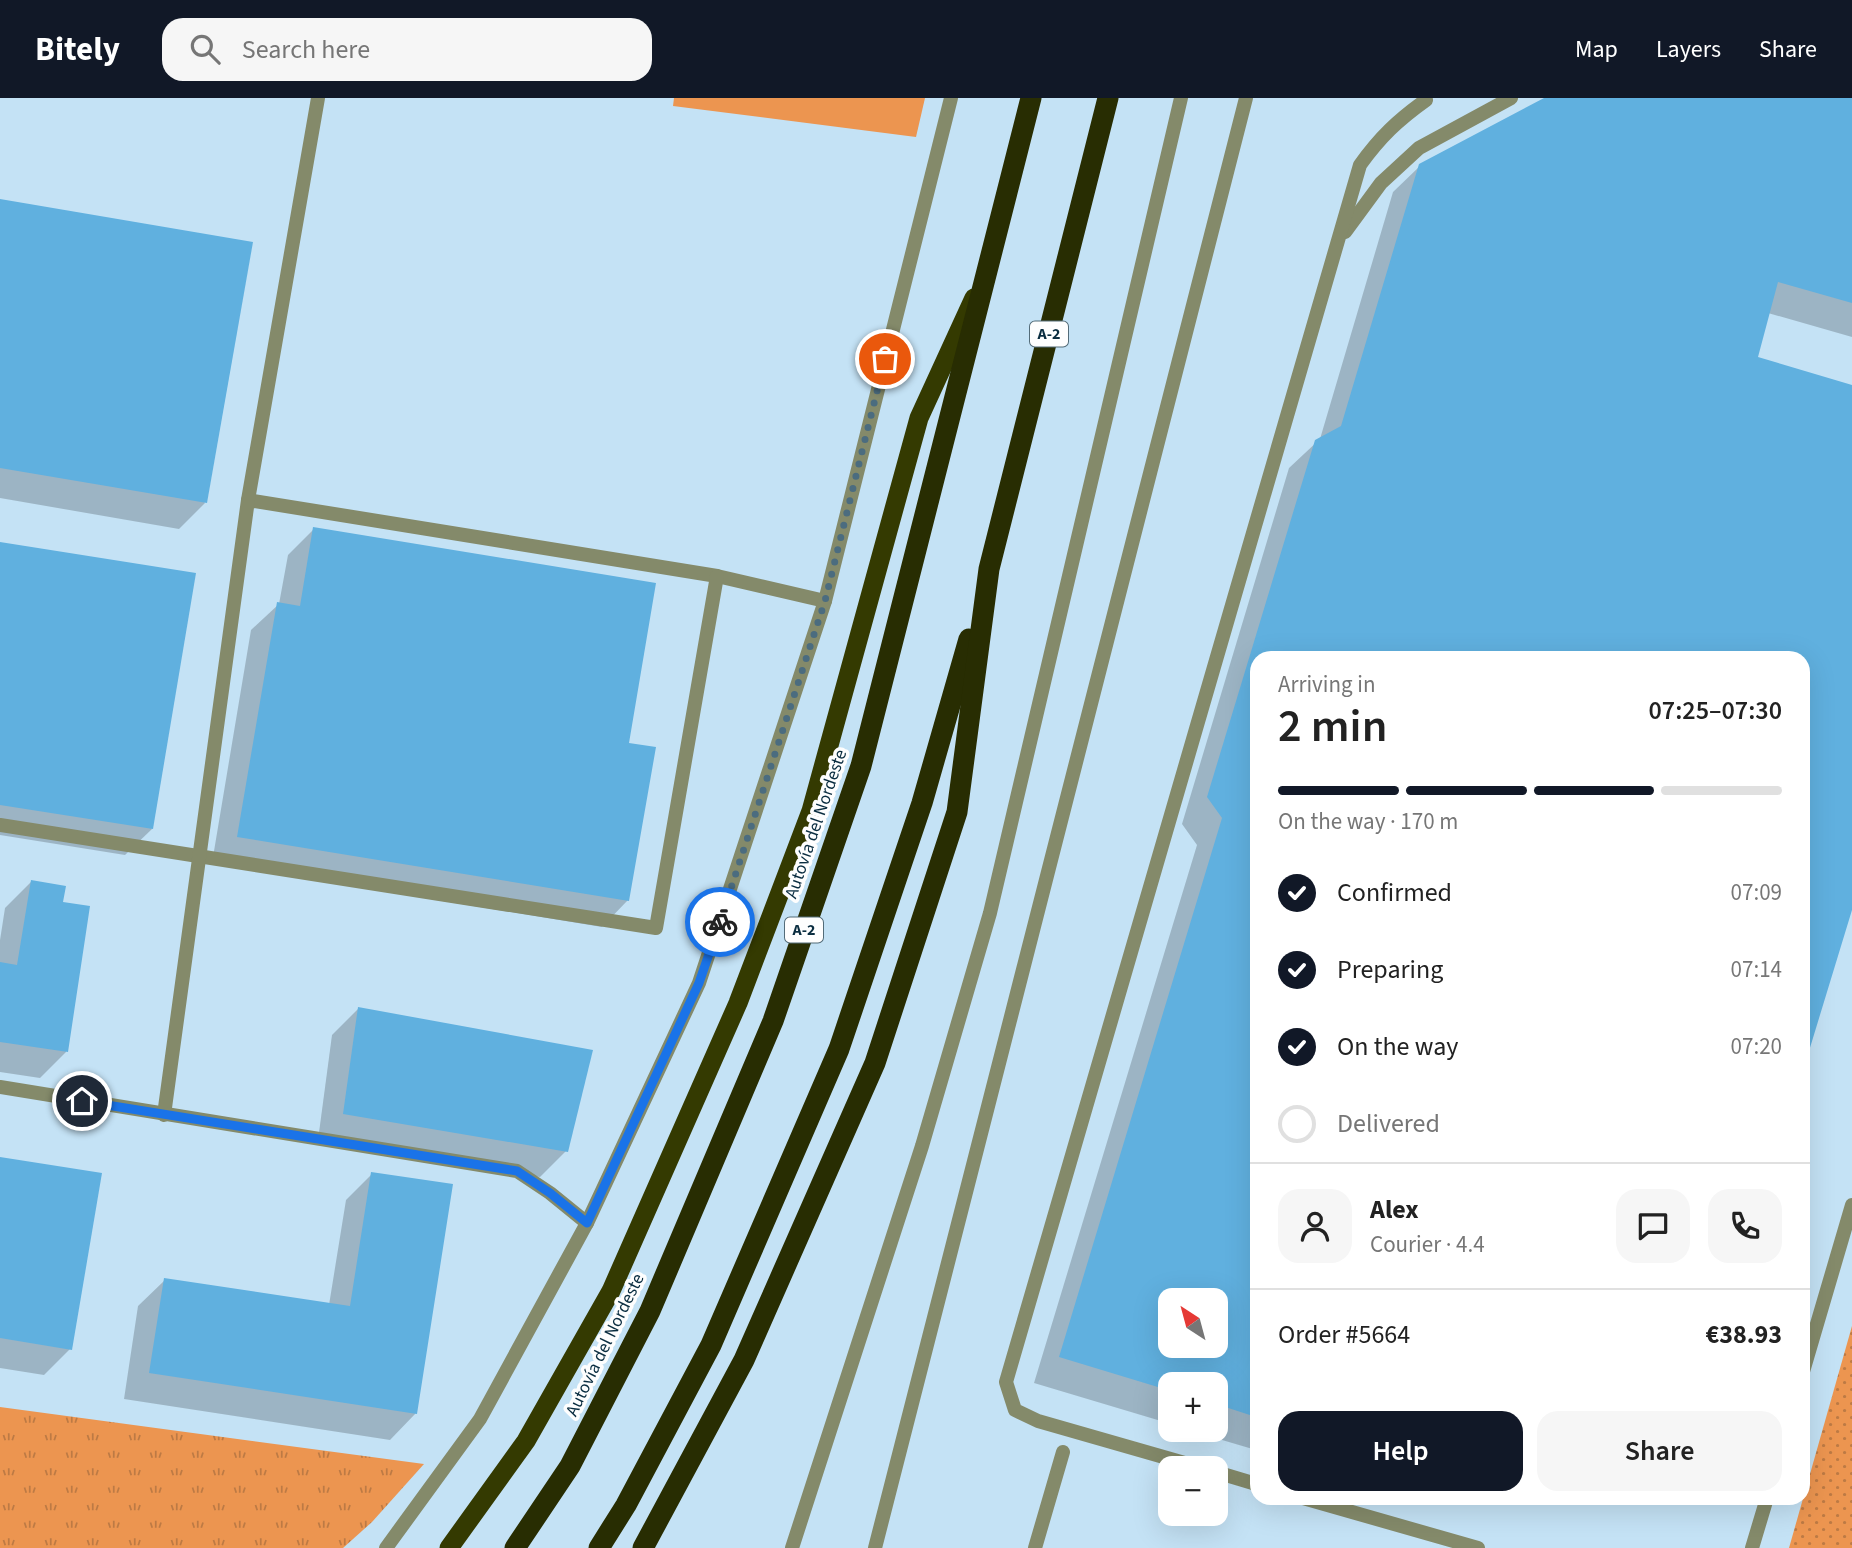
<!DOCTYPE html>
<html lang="en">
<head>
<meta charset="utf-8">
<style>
	:root { --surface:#fff; --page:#f6f6f6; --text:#222; --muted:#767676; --line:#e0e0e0; --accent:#111827 }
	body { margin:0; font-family:"Source Sans 3",sans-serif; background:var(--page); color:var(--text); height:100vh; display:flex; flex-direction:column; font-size:26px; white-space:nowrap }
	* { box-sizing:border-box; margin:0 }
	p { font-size:23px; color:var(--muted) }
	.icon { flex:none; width:38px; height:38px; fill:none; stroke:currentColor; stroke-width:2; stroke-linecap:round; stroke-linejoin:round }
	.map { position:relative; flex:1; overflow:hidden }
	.sheet { position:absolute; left:1250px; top:553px; width:560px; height:854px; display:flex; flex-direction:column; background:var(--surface); border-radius:21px; box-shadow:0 7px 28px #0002 }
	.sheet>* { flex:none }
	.needle { width:46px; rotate:324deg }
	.tools { position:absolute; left:1158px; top:1190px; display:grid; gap:14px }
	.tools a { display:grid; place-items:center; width:70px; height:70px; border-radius:14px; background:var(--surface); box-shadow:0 7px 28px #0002; font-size:35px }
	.pin { position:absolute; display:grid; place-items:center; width:60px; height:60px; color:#fff; margin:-30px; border:4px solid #fff; border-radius:50%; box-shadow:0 2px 7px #0007 }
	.courier { position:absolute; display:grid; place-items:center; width:70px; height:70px; margin:-35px; border:5px solid #1a73e8; border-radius:50%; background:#fff; color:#222; box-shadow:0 2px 9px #0007 }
	.summary em { font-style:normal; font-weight:600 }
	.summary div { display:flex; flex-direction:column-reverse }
	.summary { display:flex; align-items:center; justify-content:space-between; height:119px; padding:0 28px }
	h1 { font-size:46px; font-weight:600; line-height:52px }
	.bar { display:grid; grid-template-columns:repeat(4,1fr); gap:10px 7px; align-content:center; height:84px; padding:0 28px }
	.bar i { height:9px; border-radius:5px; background:var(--line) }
	.bar .on { background:var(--accent) }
	.bar p { grid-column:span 4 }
	.line { display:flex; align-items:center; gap:18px; padding:0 28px; border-top:2px solid var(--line) }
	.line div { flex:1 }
	.round { display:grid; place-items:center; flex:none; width:74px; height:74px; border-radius:21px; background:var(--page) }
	ol { padding:0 28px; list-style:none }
	li { display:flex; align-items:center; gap:21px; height:77px }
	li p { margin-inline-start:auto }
	li .icon { padding:7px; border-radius:50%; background:var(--accent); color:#fff; stroke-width:4 }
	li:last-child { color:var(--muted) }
	li i { width:38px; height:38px; border:4px solid var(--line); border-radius:50% }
	.primary-button { display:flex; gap:14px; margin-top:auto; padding:14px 28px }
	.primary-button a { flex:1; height:80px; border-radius:21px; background:var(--accent); color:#fff; font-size:28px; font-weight:600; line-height:80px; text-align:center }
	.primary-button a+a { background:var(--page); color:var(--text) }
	header { display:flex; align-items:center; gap:42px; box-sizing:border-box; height:98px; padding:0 35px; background:var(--accent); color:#fff }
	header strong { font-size:33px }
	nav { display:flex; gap:38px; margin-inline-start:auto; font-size:24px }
	.search { width:490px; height:63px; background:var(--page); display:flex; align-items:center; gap:18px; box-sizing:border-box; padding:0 24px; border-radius:21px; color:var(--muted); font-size:26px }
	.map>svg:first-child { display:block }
</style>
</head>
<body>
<header>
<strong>Bitely</strong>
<div class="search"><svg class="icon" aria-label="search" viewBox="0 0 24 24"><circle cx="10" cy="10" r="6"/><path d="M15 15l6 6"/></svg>Search here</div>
<nav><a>Map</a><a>Layers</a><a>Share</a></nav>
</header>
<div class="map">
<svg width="1852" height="1450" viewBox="0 0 1852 1450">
	<defs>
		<pattern id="grass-tufts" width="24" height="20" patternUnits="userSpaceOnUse" patternTransform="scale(1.75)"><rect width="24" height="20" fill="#ec9550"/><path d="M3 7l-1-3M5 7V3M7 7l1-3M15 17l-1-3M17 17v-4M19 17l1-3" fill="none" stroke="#bd7a44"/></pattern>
		<pattern id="garden-dots" width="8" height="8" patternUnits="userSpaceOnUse" patternTransform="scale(1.75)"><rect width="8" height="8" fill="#ec9550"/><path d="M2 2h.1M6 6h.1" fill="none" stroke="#bd7a44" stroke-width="1.8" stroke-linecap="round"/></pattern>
	</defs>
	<rect width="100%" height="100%" fill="#c4e2f5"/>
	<path fill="url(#grass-tufts)" d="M 0,1309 L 424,1366 L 372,1424 L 343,1450 L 0,1450 Z"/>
	<path fill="#ec9550" d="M 674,0 L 925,0 L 916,39 L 673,8 Z"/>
	<path fill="url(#garden-dots)" d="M 1852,1228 L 1852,1450 L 1789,1450 Z"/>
	<g fill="#0003" fill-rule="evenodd">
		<path d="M 1548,0 L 1852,0 L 1852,239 L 1768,215 L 1756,260 L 1852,289 L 1852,806 L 1802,560 L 1256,560 L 1256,1352 L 1188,1332 L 1216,1332 L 1216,1286 L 1171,1286 L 1171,1326 L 1034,1285 L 1197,747 L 1182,726 L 1289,370 L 1320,341 L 1393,94 L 1420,68 ZM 1171,1202 L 1216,1202 L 1216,1248 L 1171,1248 Z"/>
		<path d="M 0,102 L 205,405 L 179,431 L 0,400 Z"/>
		<path d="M 314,431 L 628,802 L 602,829 L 212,765 L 251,532 L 279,506 L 288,457 Z"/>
		<path d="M 0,446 L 152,731 L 125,757 L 0,737 Z"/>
		<path d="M 31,784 L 61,806 L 66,954 L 40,980 L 0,974 L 0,842 L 5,810 Z"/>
		<path d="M 358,911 L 566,1053 L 540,1079 L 318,1042 L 332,937 Z"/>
		<path d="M 0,1060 L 70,1251 L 44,1277 L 0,1270 Z"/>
		<path d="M 372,1076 L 416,1315 L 390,1342 L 124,1301 L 138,1208 L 165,1182 L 329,1207 L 346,1102 Z"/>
	</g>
	<g fill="#60b0df" fill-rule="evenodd">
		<path d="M 1544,0 L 1852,0 L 1852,205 L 1778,184 L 1758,259 L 1852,287 L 1852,812 L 1802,976 L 1802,560 L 1256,560 L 1256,1319 L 1216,1306 L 1216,1286 L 1171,1286 L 1171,1293 L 1059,1259 L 1222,720 L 1207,699 L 1315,342 L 1341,328 L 1419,66 ZM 1171,1202 L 1216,1202 L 1216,1248 L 1171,1248 Z"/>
		<path d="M 0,101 L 253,144 L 207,405 L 0,370 Z"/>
		<path d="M 313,429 L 656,485 L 629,645 L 656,649 L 629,803 L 237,739 L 277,504 L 300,508 Z"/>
		<path d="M 0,444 L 196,475 L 153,731 L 0,707 Z"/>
		<path d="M 31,782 L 66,788 L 63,804 L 90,808 L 68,954 L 0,944 L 0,864 L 17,867 Z"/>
		<path d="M 358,909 L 593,952 L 568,1054 L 343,1016 Z"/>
		<path d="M 0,1059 L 102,1075 L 72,1252 L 0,1240 Z"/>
		<path d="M 371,1074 L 453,1086 L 417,1316 L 149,1275 L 164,1180 L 350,1208 Z"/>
	</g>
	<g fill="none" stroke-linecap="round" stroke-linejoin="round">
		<g stroke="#848a6a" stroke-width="14">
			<path d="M 1345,134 L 1381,85 L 1419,50 L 1511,0"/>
			<path d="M 248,402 L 717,478 L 825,503"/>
			<path d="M 0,727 L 656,830 L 717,478"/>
			<path d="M 0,989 L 517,1073 L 550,1095 L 587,1125"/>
			<path d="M 164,1017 L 248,402 L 318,0"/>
			<path d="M 1202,1370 L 1038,1323 L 1015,1312 L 1006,1284 L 1360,67 C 1380,39 1398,22 1426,2"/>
			<path d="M 1216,1374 L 1256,1386"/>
			<path d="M 1303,1400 L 1478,1450"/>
			<path d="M 386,1450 L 480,1321 L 587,1125 L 699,885 L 825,503 L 951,0"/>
			<path d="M 792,1450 L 922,1048 L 990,815 L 1181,0"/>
			<path d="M 875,1450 L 1246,0"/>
			<path d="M 1035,1450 L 1063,1354"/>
		</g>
		<g stroke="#848a6a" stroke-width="14">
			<path d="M 1802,1277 L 1852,1107"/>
			<path d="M 1752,1450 L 1767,1400"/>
		</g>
		<path stroke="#343a01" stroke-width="19" d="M 449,1450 L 526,1343 L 611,1193 L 738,905 L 811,713 L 919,320 L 974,200"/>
		<g stroke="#282d02" stroke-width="21">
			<path d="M 515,1450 L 570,1368 L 650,1213 L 773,923 L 861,668 L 1031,0"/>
			<path d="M 599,1450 L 626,1407 L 711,1247 L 839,951 L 922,705 L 969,541"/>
			<path d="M 643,1450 L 744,1262 L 875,965 L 957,714 L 989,471 L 1108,0"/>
		</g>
	</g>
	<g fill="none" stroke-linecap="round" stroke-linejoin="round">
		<path stroke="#4b6c7f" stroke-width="7" stroke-dasharray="0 12.6" d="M 720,824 L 825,503 L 885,261"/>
		<path stroke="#1a73e8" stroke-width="9" d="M 82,1003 L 517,1073 L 550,1095 L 587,1125 L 699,885 L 720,824"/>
	</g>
	<g text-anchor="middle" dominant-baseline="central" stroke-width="7" stroke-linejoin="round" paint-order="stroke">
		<g fill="#fefefe" stroke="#536c79" stroke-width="2">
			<rect x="1030" y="223.5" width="38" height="25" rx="5"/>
			<rect x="785" y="819.5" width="38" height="25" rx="5"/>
		</g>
		<g font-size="16" font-weight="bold" fill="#0a2d40">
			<text x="1049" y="236">A-2</text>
			<text x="804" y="832">A-2</text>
		</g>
		<g font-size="18" fill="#0a2d40" stroke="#fefefe">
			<text transform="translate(816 726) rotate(-71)">Autovía del Nordeste</text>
			<text transform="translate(605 1247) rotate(-64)">Autovía del Nordeste</text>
		</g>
	</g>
</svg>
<div class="tools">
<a><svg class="needle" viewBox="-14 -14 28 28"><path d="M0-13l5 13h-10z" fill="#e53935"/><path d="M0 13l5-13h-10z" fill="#767676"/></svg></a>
<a>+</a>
<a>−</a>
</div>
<div class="pin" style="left:885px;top:261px;background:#ea580c"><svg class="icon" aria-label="bag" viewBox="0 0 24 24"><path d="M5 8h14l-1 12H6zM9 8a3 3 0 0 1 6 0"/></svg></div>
<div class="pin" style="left:82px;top:1003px;background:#1f2937"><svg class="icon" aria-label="home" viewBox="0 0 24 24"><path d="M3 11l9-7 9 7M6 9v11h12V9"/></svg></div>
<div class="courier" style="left:720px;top:824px"><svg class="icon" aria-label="bike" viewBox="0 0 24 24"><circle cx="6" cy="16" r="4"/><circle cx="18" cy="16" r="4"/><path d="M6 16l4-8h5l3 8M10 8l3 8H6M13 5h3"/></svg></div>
<section class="sheet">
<div class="summary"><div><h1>2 min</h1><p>Arriving in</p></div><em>07:25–07:30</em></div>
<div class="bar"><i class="on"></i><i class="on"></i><i class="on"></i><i></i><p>On the way · 170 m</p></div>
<ol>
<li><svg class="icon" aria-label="check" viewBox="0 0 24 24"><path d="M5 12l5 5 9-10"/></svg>Confirmed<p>07:09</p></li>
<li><svg class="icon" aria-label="check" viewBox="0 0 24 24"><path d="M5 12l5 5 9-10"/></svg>Preparing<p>07:14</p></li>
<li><svg class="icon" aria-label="check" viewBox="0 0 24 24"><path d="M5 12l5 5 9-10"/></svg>On the way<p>07:20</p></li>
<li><i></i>Delivered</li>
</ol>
<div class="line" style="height:126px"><a class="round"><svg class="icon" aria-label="person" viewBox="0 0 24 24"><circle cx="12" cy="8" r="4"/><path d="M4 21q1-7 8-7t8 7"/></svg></a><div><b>Alex</b><p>Courier · 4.4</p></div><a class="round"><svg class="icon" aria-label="chat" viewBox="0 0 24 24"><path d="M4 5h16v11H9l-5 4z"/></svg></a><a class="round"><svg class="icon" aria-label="phone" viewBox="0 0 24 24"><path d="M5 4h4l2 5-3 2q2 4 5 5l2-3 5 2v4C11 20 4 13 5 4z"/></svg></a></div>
<div class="line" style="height:91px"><div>Order #5664</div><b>€38.93</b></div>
<div class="primary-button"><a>Help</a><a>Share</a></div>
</section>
</div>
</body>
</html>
